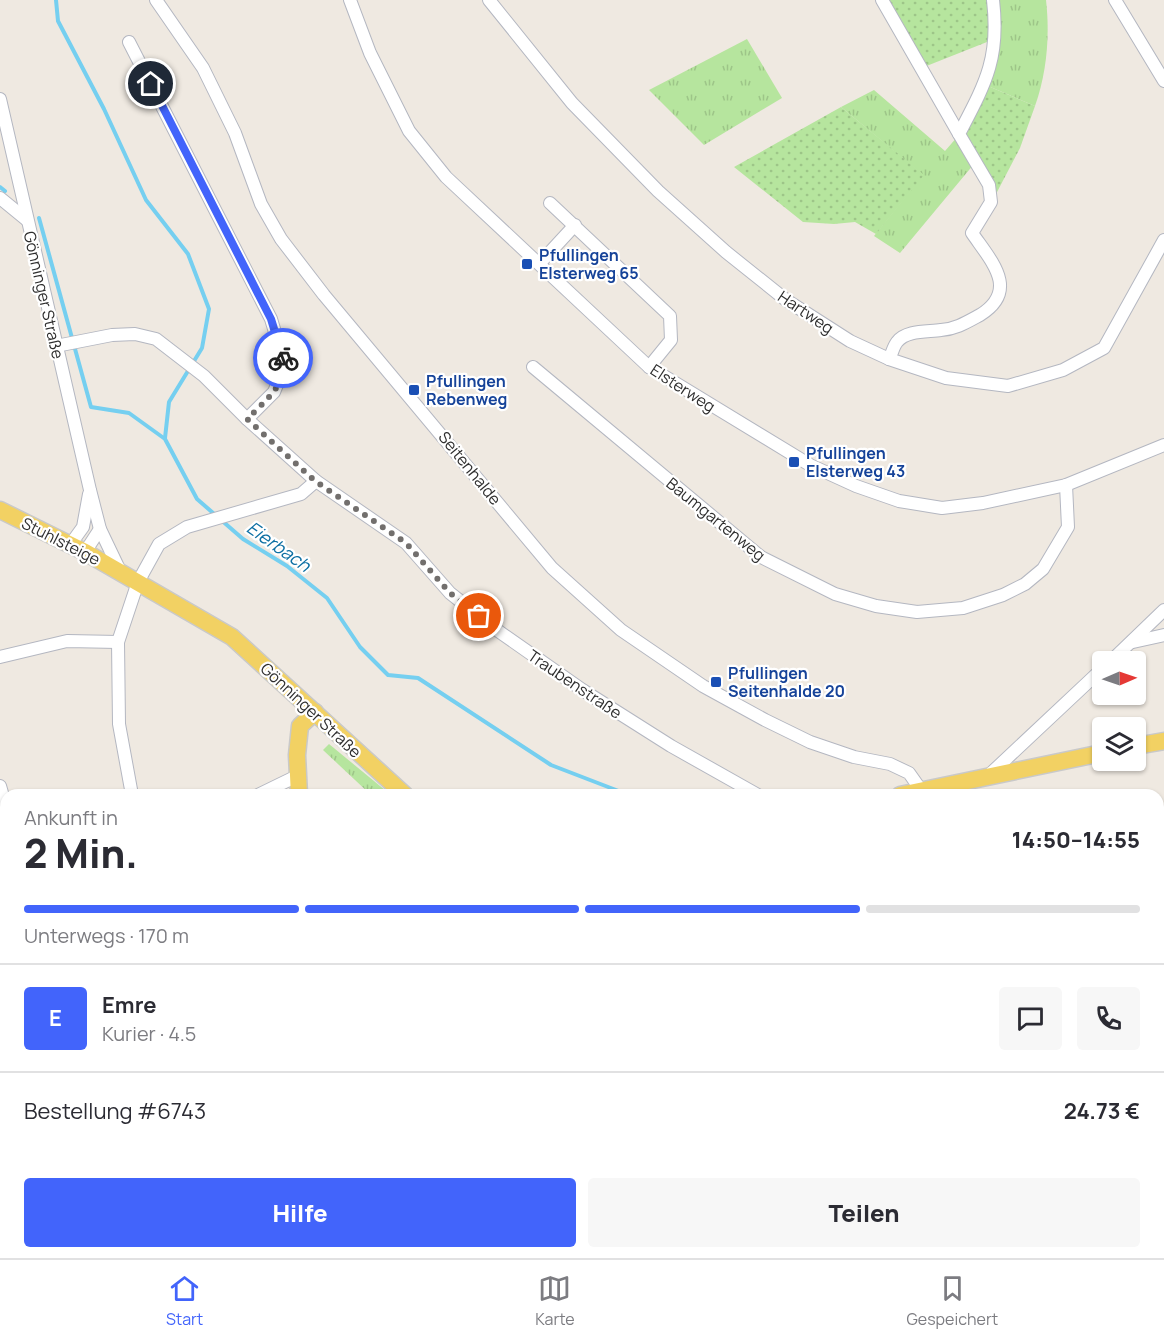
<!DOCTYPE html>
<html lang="de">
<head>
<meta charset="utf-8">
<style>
	:root { --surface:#fff; --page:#f7f7f7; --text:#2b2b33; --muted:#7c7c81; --line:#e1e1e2; --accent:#4264fb }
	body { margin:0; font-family:Manrope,sans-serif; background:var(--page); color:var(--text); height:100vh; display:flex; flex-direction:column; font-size:22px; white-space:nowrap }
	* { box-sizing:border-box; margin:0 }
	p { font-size:20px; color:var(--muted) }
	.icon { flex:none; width:33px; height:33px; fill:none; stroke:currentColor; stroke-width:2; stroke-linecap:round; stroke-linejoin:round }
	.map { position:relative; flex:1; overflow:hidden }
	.drawer { position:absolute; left:0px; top:789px; width:1164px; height:470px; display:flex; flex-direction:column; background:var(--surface); border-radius:18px 18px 0 0; box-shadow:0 2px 4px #0004 }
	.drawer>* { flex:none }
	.needle { width:39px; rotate:88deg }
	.controls { position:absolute; left:1092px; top:651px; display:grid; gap:12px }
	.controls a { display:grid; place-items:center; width:54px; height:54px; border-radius:6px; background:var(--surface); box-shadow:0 2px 4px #0004; font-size:30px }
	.pin { position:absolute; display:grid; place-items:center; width:51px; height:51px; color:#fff; margin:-26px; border:3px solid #fff; border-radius:50%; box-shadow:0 2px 6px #0007 }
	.courier { position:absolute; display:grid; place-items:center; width:60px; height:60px; margin:-30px; border:4px solid #4264fb; border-radius:50%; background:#fff; color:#222; box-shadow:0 2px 8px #0007 }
	.summary em { font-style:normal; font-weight:800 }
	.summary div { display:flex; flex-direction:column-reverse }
	.summary { display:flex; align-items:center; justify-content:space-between; height:102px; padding:0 24px }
	h1 { font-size:39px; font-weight:800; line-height:45px }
	.bar { display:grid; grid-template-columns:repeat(4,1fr); gap:9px 6px; align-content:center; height:72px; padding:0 24px }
	.bar i { height:8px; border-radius:4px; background:var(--line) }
	.bar .selected { background:var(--accent) }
	.bar p { grid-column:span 4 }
	.line { display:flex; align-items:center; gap:15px; padding:0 24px; border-top:2px solid var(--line) }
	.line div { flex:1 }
	.round { display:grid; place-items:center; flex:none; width:63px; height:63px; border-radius:6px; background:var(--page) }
	.action { display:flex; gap:12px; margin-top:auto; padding:12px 24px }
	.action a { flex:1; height:69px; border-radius:6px; background:var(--accent); color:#fff; font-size:24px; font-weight:800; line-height:69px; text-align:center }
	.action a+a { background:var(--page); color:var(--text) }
	.tab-bar { display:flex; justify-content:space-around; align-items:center; height:84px; border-top:2px solid var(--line); background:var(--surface); font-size:16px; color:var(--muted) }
	.tab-bar a { display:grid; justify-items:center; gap:3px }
	.tab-bar .selected { color:var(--accent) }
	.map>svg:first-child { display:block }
</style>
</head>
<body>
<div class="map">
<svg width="1164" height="1258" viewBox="0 0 1164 1258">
	<defs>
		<pattern id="grass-tufts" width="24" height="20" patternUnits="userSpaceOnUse" patternTransform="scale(1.5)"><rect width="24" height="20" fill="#b6e59e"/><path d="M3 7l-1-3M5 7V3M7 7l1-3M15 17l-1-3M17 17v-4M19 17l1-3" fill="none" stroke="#9dc588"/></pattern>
		<pattern id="park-dots" width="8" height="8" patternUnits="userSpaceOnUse" patternTransform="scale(1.5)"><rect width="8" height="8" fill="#b6e59e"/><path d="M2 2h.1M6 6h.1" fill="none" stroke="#9dc588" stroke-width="1.8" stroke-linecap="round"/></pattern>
	</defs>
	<rect width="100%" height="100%" fill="#efe9e1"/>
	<path fill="#f0e6d1" d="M 1164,1194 L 1164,1258 L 1072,1258 L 1073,1253 L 1158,1252 L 1158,1199 Z"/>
	<g fill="url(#grass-tufts)">
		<path d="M 996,0 L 1046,0 C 1050,35 1047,72 1035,106 L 988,86 Z"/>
		<path d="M 747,39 L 782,98 L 704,145 L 649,90 Z"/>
		<path d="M 874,90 L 945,151 L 958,136 L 974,164 L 900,253 L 874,236 L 923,175 L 841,107 Z"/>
		<path d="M 329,744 L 391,795 L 371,795 L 323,750 Z"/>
	</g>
	<g fill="url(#park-dots)">
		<path d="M 887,0 L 990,0 L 992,40 L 924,67 Z"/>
		<path d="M 988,86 L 1035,106 L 1020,148 L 996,194 L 964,131 Z"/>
		<path d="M 841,107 L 924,175 L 876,234 L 855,222 L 834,224 L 803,222 L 734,167 Z"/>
	</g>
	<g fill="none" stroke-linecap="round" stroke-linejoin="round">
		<g stroke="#75cff0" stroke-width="4">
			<path d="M 56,0 L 58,21 L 104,109 L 146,200 L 188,254 L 209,309 L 202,348 L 169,402 L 165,438"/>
			<path d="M 0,187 L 5,191"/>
			<path d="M 39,218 L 91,407 L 129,413 L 165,439 L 197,499 L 243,539 L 287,566 L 327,598 L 360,647 L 388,675 L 418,678 L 551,765 L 629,795"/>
			<path d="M 1158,868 L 1164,867"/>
		</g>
		<g stroke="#75cff0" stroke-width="22">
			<path d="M 1158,1199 L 1164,1194"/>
			<path d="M 1072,1258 L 1073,1252"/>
		</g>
		<defs>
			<g id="minor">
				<path d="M 156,0 L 203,68 L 235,133 L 261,204 L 281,239 L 324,295 L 552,568 L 621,630 L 703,686 L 765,720 L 810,742 L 854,757 L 890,764 L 909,773 L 921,790"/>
				<path d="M 350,0 L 370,53 L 409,131 L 446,177 L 649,367 L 810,465 L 856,486 L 899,501 L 942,508 L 983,503 L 1066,485 L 1164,445"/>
				<path d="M 489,0 L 572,103 L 658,191 L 726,252 L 786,300 L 850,341 L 889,359 L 946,378 L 1008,386 L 1063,370 L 1104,348 L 1164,240"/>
				<path d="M 882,0 L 959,134"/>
				<path d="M 1115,0 L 1164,81"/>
				<path d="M 129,42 L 271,319 L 285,365 L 274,392 L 247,419"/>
				<path d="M 0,99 L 90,490 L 100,529 L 121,573"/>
				<path d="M 0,198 L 27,220"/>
				<path d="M 550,203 L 670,316 L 671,340 L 649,367"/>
				<path d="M 540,263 L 575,225"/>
				<path d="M 56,346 L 112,335 L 135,334 L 156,339 L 204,376 L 247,419 L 316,481 L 406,543 L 450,593 L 494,628 L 581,689 L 671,746 L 758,795"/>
				<path d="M 889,359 C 892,354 893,347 897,342 C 906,330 927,332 941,330 C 956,329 967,322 980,315 C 1020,290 991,261 972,233 L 991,202 L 989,185 L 959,134 C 985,84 1000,59 993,0"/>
				<path d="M 533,367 L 761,557 L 835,594 L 876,606 L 917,612 L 963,608 L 1003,595 L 1025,584 L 1043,569 L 1068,527 L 1066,485"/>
				<path d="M 70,545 L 83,527 L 89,494"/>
				<path d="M 85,552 L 100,529"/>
				<path d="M 1133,642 L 1164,635"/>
				<path d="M 0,657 L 67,641 L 118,642"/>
				<path d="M 1110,662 L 1164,610"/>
				<path d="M 989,775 L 1102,669"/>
				<path d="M 0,786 L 6,807"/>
				<path d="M 132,795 L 119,724 L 118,642 L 138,582 L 159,544 L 187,527 L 301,494 L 316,481"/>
				<path d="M 258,795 L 297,776"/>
				<path d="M 1158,978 L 1164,986"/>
				<path d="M 1158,1030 L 1164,1023"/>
				<path d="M 1158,1134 L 1164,1134"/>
				<path d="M 612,1252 L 613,1258"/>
				<path d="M 869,1252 L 881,1258"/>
				<path d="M 84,1258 L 87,1252"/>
				<path d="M 192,1258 L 193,1252"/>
				<path d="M 689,1258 L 711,1252"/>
			</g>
			<g id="major">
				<path d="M 0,510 L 85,552 L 232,637 L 405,795"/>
				<path d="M 1136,746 L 1164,741"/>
				<path d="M 299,795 L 297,755 L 300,726 L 315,712"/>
				<path d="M 900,795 L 1102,753"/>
				<path d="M 1158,846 L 1164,845"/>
				<path d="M 373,1258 L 373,1252"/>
			</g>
		</defs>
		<use href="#minor" stroke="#b4b7c1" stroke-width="14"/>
		<use href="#major" stroke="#c9c9c9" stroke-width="19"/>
		<use href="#minor" stroke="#fff" stroke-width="12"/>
		<use href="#major" stroke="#f2d163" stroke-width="16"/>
	</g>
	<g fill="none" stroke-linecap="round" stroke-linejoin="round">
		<path stroke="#726f6d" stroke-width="6" stroke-dasharray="0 10.8" d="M 283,358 C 290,382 262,404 247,419 L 315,481 L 406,543 L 450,593 L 479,616"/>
		<path stroke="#4264fb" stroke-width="8" d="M 151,84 L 271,319 L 283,358"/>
	</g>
	<g fill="#1a4fb4" stroke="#fff" stroke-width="2">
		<rect x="521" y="258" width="12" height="12" rx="3"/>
		<rect x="408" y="384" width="12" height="12" rx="3"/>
		<rect x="788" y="456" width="12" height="12" rx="3"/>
		<rect x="710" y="676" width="12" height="12" rx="3"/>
	</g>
	<g text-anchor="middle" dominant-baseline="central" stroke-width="4.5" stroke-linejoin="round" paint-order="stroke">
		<g font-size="16" font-weight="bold" fill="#164399" stroke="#fff" text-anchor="start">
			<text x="539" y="255">Pfullingen<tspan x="539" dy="18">Elsterweg 65</tspan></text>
			<text x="426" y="381">Pfullingen<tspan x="426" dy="18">Rebenweg</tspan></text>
			<text x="806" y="453">Pfullingen<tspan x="806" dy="18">Elsterweg 43</tspan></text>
			<text x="728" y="673">Pfullingen<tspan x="728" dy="18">Seitenhalde 20</tspan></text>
		</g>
		<g font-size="16" fill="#2e2e2e" stroke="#fff">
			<text transform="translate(44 295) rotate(77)">Gönninger Straße</text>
			<text transform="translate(806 312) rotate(34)">Hartweg</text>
			<text transform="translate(683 388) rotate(33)">Elsterweg</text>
			<text transform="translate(470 468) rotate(51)">Seitenhalde</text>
			<text transform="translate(716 519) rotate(39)">Baumgartenweg</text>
			<text transform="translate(61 541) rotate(27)">Stuhlsteige</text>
			<text transform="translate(575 684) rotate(34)">Traubenstraße</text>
			<text transform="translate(311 710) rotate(43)">Gönninger Straße</text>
		</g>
		<g font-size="18" font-style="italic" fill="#0d6fa3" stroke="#fff">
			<text transform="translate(279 546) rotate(35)">Eierbach</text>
		</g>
	</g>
</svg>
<div class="controls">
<a><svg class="needle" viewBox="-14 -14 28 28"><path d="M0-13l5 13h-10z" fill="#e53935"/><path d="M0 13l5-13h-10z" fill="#7c7c81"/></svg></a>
<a><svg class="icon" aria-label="layers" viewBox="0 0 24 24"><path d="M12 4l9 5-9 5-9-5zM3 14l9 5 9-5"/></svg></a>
</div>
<div class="pin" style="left:479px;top:616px;background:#ea580c"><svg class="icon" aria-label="bag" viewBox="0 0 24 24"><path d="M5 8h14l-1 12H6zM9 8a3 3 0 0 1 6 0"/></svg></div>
<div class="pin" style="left:151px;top:84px;background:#1f2937"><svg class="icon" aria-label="home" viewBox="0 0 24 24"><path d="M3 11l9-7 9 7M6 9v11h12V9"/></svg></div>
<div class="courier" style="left:283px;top:358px"><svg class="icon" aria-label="bike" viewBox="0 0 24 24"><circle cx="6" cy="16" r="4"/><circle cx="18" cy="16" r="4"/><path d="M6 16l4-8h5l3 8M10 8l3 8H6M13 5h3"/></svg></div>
<section class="drawer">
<div class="summary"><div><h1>2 Min.</h1><p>Ankunft in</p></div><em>14:50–14:55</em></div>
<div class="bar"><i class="selected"></i><i class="selected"></i><i class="selected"></i><i></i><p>Unterwegs · 170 m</p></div>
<div class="line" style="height:108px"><b class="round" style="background:var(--accent);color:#fff">E</b><div><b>Emre</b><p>Kurier · 4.5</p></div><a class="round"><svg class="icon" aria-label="chat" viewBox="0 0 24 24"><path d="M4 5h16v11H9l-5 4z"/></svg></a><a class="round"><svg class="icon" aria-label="phone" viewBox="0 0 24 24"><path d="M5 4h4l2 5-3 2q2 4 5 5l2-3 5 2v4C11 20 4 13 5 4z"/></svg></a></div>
<div class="line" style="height:78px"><div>Bestellung #6743</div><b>24.73 €</b></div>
<div class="action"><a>Hilfe</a><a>Teilen</a></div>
</section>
</div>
<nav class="tab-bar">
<a class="selected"><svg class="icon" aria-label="home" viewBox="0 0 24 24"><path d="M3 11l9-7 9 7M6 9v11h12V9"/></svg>Start</a>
<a><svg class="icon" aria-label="map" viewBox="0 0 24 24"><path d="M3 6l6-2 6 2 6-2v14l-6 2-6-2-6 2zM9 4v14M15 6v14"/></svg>Karte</a>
<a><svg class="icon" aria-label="saved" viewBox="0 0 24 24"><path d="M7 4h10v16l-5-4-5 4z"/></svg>Gespeichert</a>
</nav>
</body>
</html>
